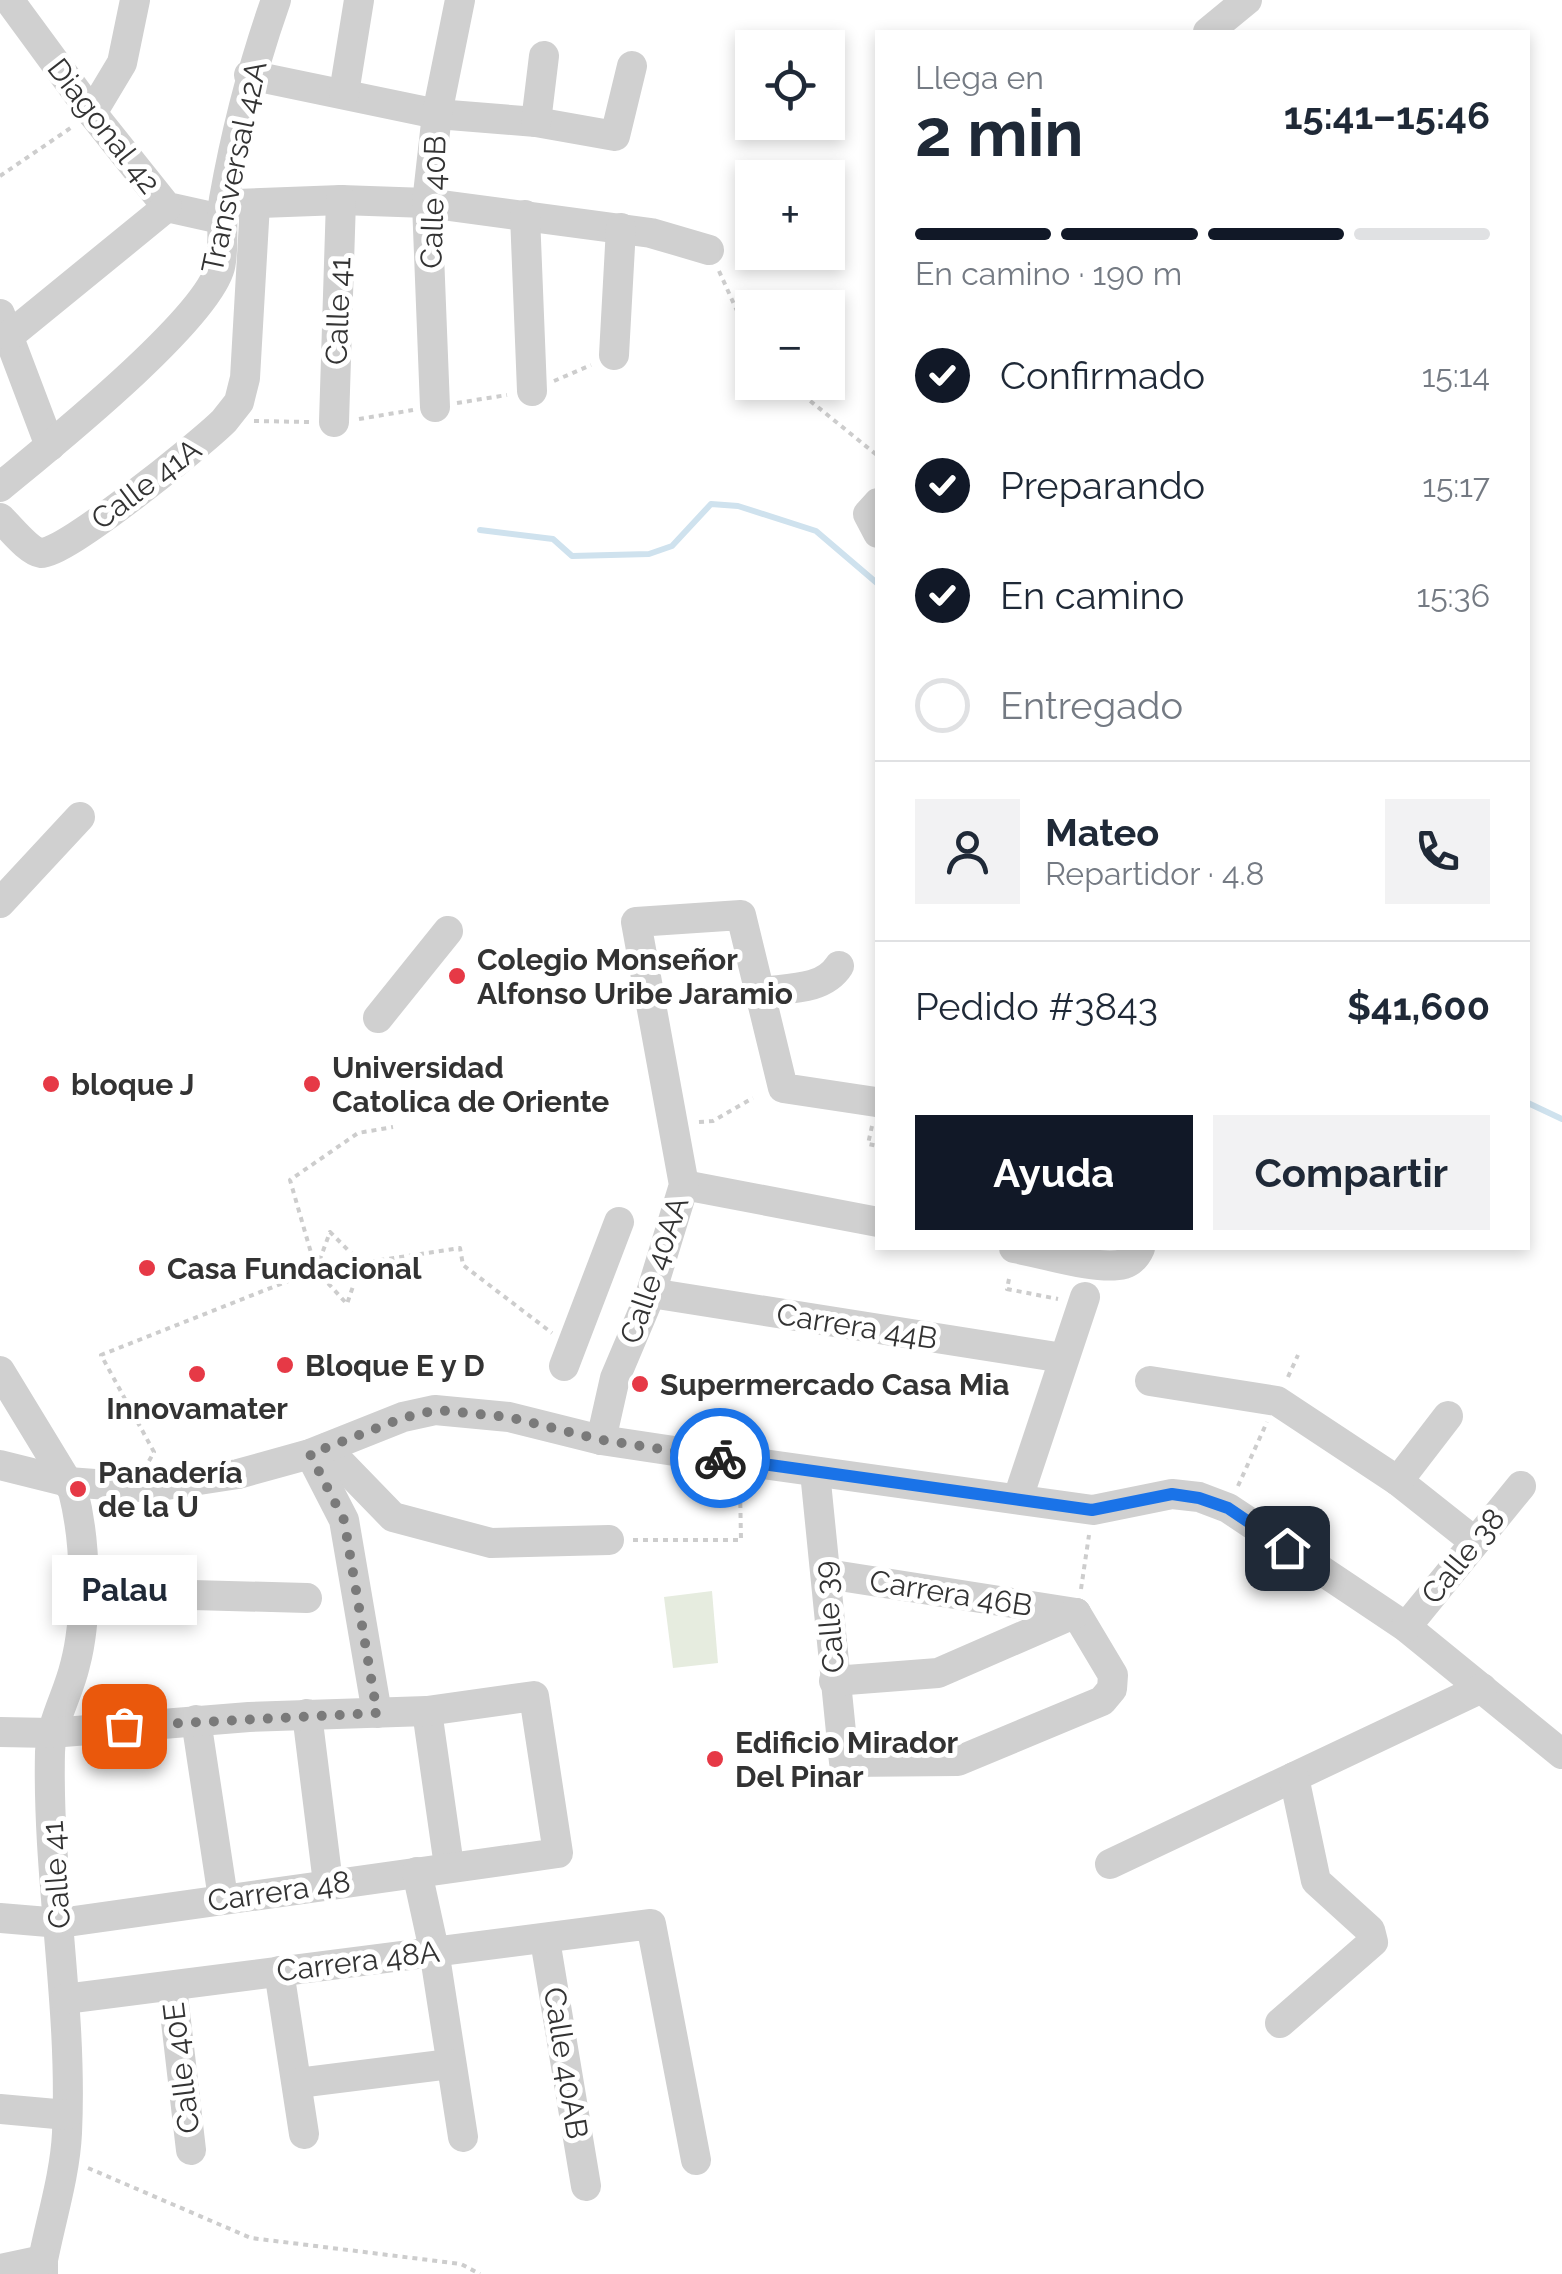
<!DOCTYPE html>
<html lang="es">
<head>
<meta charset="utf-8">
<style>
	:root { --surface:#fff; --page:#f2f2f3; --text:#1f2937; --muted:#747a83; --line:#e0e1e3; --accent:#111827 }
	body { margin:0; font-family:Raleway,sans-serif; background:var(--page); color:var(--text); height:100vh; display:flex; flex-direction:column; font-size:38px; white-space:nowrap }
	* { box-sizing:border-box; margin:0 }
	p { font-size:32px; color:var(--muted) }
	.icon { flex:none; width:55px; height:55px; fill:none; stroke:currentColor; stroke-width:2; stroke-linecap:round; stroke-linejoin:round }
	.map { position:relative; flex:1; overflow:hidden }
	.details { position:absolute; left:875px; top:30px; width:655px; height:1220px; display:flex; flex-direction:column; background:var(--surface); border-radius:0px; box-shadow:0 5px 15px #0003 }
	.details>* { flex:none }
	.buttons { position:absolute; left:735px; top:30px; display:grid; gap:20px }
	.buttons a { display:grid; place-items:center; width:110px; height:110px; border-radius:0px; background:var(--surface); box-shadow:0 5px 15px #0003; font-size:50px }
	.pin { position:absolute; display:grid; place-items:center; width:85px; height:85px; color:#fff; margin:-42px; border-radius:20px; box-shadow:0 5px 15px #0006 }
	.courier { position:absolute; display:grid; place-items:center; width:100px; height:100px; margin:-50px; border:8px solid #1a73e8; border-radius:50%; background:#fff; color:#222; box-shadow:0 2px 12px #0007 }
	.bubble { position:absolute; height:70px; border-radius:0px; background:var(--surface); box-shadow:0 5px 15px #0003; font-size:32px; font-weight:700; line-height:70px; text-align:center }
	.headline em { font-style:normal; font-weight:700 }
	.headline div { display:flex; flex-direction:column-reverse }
	.headline { display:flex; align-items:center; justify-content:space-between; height:170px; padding:0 40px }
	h1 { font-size:65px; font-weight:700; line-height:75px }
	.bar { display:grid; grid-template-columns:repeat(4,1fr); gap:15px 10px; align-content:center; height:120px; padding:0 40px }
	.bar i { height:12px; border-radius:8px; background:var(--line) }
	.bar .active { background:var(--accent) }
	.bar p { grid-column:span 4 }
	.line { display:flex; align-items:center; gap:25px; padding:0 40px; border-top:2px solid var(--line) }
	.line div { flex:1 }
	.round { display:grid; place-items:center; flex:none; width:105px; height:105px; border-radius:0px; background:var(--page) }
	ol { padding:0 40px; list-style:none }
	li { display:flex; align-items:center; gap:30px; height:110px }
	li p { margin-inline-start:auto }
	li .icon { padding:10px; border-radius:50%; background:var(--accent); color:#fff; stroke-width:4 }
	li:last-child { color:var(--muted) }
	li i { width:55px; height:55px; border:5px solid var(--line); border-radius:50% }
	.action { display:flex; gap:20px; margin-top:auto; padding:20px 40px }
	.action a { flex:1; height:115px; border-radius:0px; background:var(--accent); color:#fff; font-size:40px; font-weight:700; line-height:115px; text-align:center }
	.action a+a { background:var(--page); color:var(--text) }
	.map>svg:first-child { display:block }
</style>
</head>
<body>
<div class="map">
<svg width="1562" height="2274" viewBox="0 0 1562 2274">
	<rect width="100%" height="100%" fill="#fff"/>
	<path fill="#e6ecdf" d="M 712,1591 L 718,1663 L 673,1668 L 664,1597 Z"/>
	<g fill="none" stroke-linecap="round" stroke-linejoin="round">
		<g stroke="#cfe2ee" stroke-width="6">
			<path d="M 480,530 L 553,539 L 572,556 L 649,554 L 672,546 L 711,504 L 738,506 L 816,531 L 878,584"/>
			<path d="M 1528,1103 L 1562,1119"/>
		</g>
		<g stroke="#cdcdcd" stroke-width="4" stroke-dasharray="5 5" stroke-linecap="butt">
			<path d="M 0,176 L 72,127"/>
			<path d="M 719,271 L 752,344"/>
			<path d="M 554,381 L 591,365"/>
			<path d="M 787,382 L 878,456"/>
			<path d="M 457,403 L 507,395"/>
			<path d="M 359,419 L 413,410"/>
			<path d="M 254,421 L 309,422"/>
			<path d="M 699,1122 L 713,1121 L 753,1098"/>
			<path d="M 872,1126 L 868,1144 L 878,1146"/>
			<path d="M 316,1270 L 290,1180 L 358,1133 L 393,1127"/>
			<path d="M 316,1270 L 330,1232 L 361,1263"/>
			<path d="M 1009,1279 L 1007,1289 L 1058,1299"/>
			<path d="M 1288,1377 L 1298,1355"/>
			<path d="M 149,1461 L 154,1452 L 101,1355 L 316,1270 L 347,1304 L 361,1263 L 460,1248 L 463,1265 L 552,1333"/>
			<path d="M 1238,1486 L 1267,1422"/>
			<path d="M 633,1540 L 741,1540 L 740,1487"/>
			<path d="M 1081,1589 L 1089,1535"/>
			<path d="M 88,2168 L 251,2238 L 461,2264 L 480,2274"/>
		</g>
		<g stroke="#d0d0d0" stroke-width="30">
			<path d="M 9,0 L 92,113 L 167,207 L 221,219"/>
			<path d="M 1208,32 L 1247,0"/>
			<path d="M 249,75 L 437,114 L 536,122 L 615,136 L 632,66"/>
			<path d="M 344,93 L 359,0"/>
			<path d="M 92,113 L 122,63 L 135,0"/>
			<path d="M 536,122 L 544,56"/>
			<path d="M 236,204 L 341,200 L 427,203 L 651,233 L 709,250"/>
			<path d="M 525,215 L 532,391"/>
			<path d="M 0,314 L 50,446"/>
			<path d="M 9,336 L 167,207"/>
			<path d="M 614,355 L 621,228"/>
			<path d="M 435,407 L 427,203 L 437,114 L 460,0"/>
			<path d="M 334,422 L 341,200"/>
			<path d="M 0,487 C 47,448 206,321 220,267 C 225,246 220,221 224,199 C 236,131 253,65 276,0"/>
			<path d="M 878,503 L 868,514 L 878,533"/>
			<path d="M 0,518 C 10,527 28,551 41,553 C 64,555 202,443 224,421 L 239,402 L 245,378 L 255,204"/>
			<path d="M 0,903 L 80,817"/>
			<path d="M 760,992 C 787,988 823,991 839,966"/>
			<path d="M 378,1018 L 448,931"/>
			<path d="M 684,1185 L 878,1222"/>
			<path d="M 1014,1248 C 1042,1253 1098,1271 1124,1264 C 1133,1261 1137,1255 1140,1248"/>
			<path d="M 651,1293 L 1063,1358"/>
			<path d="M 564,1366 L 619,1222"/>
			<path d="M 0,1371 L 73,1491 C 86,1541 88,1616 75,1665 C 68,1695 51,1722 50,1752 C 47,1879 73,2006 67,2133 C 65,2175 51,2219 43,2260 L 43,2274"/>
			<path d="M 1150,1381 L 1277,1401 L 1398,1481 L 1475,1542"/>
			<path d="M 601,1440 L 615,1378 L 651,1293 L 684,1185 L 636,922 L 741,915 L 783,1088 L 876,1102"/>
			<path d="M 326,1448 L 393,1517 L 491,1543 L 609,1540"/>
			<path d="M 310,1454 L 344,1520 L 377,1713"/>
			<path d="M 0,1465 L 68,1482 L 135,1487 L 160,1486 L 238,1474 L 310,1454 L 403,1417 L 435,1410 L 509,1417 L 601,1440 L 734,1460 L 1093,1510 L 1172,1494 L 1199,1497 L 1228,1508 L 1406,1627 L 1562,1754"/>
			<path d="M 815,1472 L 844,1762 L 958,1761 L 1102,1701 L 1112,1689 L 1113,1675 L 1076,1613"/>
			<path d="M 1398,1481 L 1448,1416"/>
			<path d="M 1018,1498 L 1085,1297"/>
			<path d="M 827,1574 L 1076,1613"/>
			<path d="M 83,1592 L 307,1598"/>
			<path d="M 1406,1627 L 1521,1486"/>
			<path d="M 834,1681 L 938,1673 L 1076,1613"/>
			<path d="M 427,1711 L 449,1866"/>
			<path d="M 307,1714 L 328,1883"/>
			<path d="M 196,1720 L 223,1898"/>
			<path d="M 0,1732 L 51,1733 L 249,1717 L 427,1711 L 534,1696 L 558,1853 L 60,1923 L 0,1918"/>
			<path d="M 1110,1864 L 1482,1688"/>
			<path d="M 417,1872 L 434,1950 L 463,2137"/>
			<path d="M 545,1940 L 586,2186"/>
			<path d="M 279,1971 L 304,2134"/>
			<path d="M 172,1987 L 191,2150"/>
			<path d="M 65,1999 L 651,1924 L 696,2160"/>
			<path d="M 1280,2023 L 1373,1942 L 1370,1930 L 1316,1881 L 1294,1777"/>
			<path d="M 298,2083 L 450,2064"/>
			<path d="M 0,2109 L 67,2115"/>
			<path d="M 0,2269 L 43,2260"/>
		</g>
	</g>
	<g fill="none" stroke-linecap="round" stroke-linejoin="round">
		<path stroke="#7a7a7a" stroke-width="10" stroke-dasharray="0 18" d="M 124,1726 L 377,1713 L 344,1520 L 310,1454 L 403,1418 L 436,1410 L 508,1417 L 602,1440 L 720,1458"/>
		<path stroke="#1a73e8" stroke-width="12" d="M 720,1458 L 1092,1510 L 1172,1494 L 1199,1498 L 1228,1508 L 1287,1548"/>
	</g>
	<g fill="#e63946" stroke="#fff" stroke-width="4">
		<circle cx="457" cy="976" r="10"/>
		<circle cx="51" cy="1084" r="10"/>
		<circle cx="312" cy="1084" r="10"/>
		<circle cx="147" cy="1268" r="10"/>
		<circle cx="285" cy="1365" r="10"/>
		<circle cx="197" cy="1374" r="10"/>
		<circle cx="640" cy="1384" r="10"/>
		<circle cx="78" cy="1489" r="10"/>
		<circle cx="715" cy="1759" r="10"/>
	</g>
	<g text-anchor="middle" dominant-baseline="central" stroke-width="10" stroke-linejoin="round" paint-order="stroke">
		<g font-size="30" fill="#333" stroke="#fff">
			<text transform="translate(104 126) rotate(52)">Diagonal 42</text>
			<text transform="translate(234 167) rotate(-78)">Transversal 42A</text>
			<text transform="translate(433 202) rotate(-88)">Calle 40B</text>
			<text transform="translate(338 311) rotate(-88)">Calle 41</text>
			<text transform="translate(146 484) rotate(-37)">Calle 41A</text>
			<text transform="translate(654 1270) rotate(-71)">Calle 40AA</text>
			<text transform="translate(857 1326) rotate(9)">Carrera 44B</text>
			<text transform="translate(1463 1556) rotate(-51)">Calle 38</text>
			<text transform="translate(951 1593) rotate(9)">Carrera 46B</text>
			<text transform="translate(829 1617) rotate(-95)">Calle 39</text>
			<text transform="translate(56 1875) rotate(-94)">Calle 41</text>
			<text transform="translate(279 1891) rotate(-8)">Carrera 48</text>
			<text transform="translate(358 1961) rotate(-7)">Carrera 48A</text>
			<text transform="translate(566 2063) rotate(81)">Calle 40AB</text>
			<text transform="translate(181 2068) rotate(-97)">Calle 40E</text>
		</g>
		<g font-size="30" font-weight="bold" fill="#333" stroke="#fff" text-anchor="start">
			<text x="477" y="959">Colegio Monseñor<tspan x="477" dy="34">Alfonso Uribe Jaramio</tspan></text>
			<text x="332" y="1067">Universidad<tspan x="332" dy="34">Catolica de Oriente</tspan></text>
			<text x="71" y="1084">bloque J</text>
			<text x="167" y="1268">Casa Fundacional</text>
			<text x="305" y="1365">Bloque E y D</text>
			<text x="660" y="1384">Supermercado Casa Mia</text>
			<text x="197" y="1408" text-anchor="middle">Innovamater</text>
			<text x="98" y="1472">Panadería<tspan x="98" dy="34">de la U</tspan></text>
			<text x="735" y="1742">Edificio Mirador<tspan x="735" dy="34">Del Pinar</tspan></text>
		</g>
	</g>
</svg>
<div class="buttons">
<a><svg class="icon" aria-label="locate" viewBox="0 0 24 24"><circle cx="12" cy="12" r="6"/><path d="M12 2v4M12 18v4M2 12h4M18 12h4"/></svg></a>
<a>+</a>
<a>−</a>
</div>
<div class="pin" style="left:124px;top:1726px;background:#ea580c"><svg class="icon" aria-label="bag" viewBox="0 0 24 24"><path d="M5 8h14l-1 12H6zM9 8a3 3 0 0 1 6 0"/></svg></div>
<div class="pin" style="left:1287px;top:1548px;background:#1f2937"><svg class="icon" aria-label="home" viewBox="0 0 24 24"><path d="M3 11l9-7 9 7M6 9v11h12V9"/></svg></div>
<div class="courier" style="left:720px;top:1458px"><svg class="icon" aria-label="bike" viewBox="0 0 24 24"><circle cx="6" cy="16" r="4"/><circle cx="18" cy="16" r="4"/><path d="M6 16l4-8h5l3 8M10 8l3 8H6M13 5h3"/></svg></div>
<div class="bubble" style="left:52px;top:1555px;width:145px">Palau</div>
<section class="details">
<div class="headline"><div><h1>2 min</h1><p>Llega en</p></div><em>15:41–15:46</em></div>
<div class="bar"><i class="active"></i><i class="active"></i><i class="active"></i><i></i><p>En camino · 190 m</p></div>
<ol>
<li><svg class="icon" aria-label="check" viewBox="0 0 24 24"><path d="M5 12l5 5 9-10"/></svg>Confirmado<p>15:14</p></li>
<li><svg class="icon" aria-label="check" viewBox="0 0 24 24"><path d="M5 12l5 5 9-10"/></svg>Preparando<p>15:17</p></li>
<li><svg class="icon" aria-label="check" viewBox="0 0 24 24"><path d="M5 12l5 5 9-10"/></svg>En camino<p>15:36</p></li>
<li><i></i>Entregado</li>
</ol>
<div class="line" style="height:180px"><a class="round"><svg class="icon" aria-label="person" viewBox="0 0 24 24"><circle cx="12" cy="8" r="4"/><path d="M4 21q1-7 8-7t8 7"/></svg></a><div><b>Mateo</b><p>Repartidor · 4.8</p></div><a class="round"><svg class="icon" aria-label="phone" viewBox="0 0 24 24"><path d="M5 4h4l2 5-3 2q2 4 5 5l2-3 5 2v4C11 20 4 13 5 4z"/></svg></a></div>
<div class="line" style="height:130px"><div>Pedido #3843</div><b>$41,600</b></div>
<div class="action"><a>Ayuda</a><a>Compartir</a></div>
</section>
</div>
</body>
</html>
